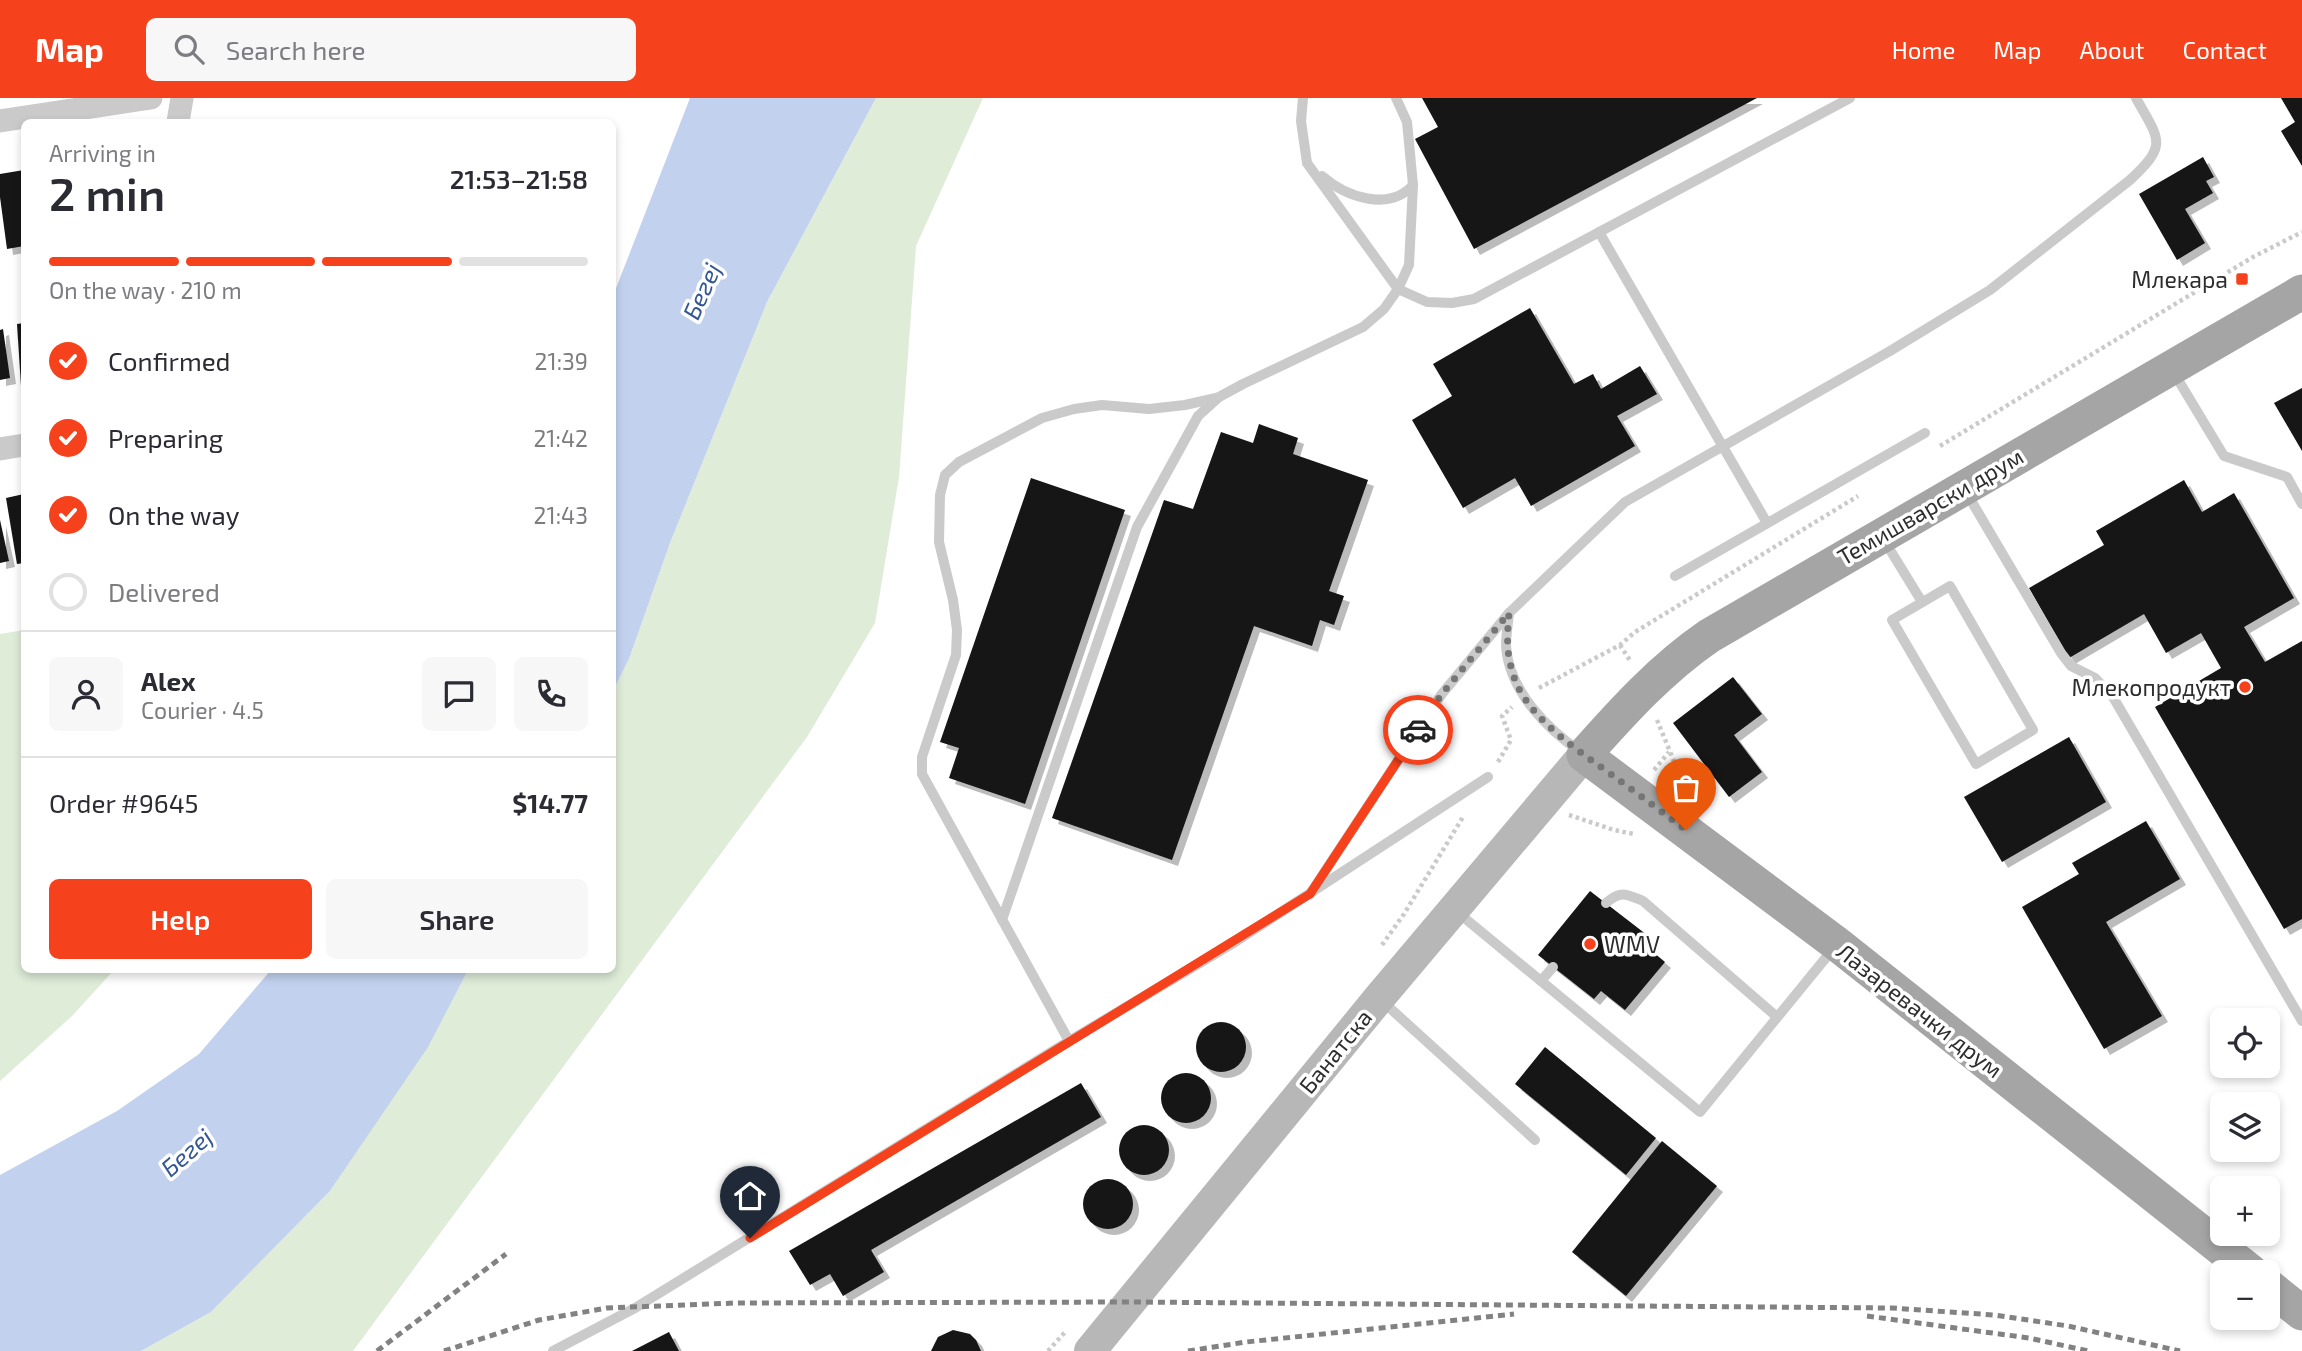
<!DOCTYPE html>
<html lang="en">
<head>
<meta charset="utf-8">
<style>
	:root { --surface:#fff; --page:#f7f7f7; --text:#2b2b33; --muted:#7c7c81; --line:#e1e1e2; --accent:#f6421c }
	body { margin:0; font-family:"Exo 2",sans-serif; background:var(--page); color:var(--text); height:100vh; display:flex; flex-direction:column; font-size:26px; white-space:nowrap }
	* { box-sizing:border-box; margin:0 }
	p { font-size:23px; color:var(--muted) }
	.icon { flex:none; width:38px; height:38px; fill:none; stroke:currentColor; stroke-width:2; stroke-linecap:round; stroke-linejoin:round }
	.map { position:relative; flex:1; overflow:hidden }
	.panel { position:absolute; left:21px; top:21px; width:595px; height:854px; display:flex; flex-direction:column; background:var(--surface); border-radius:10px; box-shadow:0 4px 10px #0003 }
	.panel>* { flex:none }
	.buttons { position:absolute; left:2210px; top:910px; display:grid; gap:14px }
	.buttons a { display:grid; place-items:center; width:70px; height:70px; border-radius:10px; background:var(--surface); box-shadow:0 4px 10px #0003; font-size:35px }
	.pin { position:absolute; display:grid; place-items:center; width:60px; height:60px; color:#fff; margin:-72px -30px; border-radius:50% 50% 50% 0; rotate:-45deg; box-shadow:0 0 7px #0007 }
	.pin .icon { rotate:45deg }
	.courier { position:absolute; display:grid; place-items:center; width:70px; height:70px; margin:-35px; border:5px solid #f6421c; border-radius:50%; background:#fff; color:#222; box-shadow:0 2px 9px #0007 }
	.head em { font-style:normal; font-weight:600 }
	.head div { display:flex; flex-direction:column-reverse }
	.head { display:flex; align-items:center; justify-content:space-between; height:119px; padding:0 28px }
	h1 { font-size:46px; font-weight:600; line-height:52px }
	.bar { display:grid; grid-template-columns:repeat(4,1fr); gap:10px 7px; align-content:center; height:84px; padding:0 28px }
	.bar i { height:9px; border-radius:5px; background:var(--line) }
	.bar .on { background:var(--accent) }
	.bar p { grid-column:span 4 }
	.line { display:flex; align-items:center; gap:18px; padding:0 28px; border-top:2px solid var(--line) }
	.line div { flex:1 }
	.round { display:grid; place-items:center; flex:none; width:74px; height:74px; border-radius:10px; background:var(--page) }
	ol { padding:0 28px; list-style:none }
	li { display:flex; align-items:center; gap:21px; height:77px }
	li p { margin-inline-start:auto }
	li .icon { padding:7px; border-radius:50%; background:var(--accent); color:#fff; stroke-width:4 }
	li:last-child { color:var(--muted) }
	li i { width:38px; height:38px; border:4px solid var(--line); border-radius:50% }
	.cta { display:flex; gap:14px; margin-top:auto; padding:14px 28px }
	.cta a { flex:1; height:80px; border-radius:10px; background:var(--accent); color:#fff; font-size:28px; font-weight:600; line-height:80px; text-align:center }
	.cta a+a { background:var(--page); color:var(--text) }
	header { display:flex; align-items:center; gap:42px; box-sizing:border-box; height:98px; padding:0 35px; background:var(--accent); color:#fff }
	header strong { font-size:33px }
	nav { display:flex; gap:38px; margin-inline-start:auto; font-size:24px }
	.search { width:490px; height:63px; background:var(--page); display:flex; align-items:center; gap:18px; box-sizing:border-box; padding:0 24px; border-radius:10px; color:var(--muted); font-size:26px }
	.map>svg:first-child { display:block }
</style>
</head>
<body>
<header>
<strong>Map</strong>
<div class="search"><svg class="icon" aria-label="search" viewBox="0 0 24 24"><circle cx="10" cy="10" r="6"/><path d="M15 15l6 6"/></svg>Search here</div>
<nav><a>Home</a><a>Map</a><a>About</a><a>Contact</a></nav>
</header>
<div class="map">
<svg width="2302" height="1253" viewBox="0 0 2302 1253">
	<defs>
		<filter id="shadow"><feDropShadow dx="6" dy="6" stdDeviation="0" flood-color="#0004"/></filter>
	</defs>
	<rect width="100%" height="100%" fill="#fff"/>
	<g fill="#deecd8">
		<path d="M 876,0 L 983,0 L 916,148 L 899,379 L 875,525 L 807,639 L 353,1253 L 141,1253 L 211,1214 L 330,1093 L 427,949 L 468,872 L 612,872 L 613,593 L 629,561 L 670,445 L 767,204 Z"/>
		<path d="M 24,532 L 24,872 L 114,872 L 72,918 L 0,983 L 0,536 Z"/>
	</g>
	<g fill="#c2d2ee">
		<path d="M 690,0 L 876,0 L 767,204 L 670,445 L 629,561 L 613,593 L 613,198 Z"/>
		<path d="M 271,872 L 468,872 L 428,949 L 330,1093 L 211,1214 L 141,1253 L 0,1253 L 0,1077 L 117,1013 L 199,956 Z"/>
	</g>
	<g fill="#141414" filter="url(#shadow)">
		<path d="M 1422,0 L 1757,0 L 1474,151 L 1415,41 L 1438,29 Z"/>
		<path d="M 2281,0 L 2302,0 L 2302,68 L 2281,33 L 2295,24 Z"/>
		<path d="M 2203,59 L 2214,79 L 2206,83 L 2213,95 L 2185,111 L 2205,145 L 2177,162 L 2139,96 Z"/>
		<path d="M 24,72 L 24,148 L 7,151 L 0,99 L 0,76 Z"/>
		<path d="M 1530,210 L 1574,286 L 1593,276 L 1601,291 L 1640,268 L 1657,296 L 1617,318 L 1635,348 L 1531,408 L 1515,380 L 1463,410 L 1412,322 L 1452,298 L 1433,266 Z"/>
		<path d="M 24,225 L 24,288 L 21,288 L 17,226 Z"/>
		<path d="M 3,231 L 10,280 L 0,282 L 0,232 Z"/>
		<path d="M 2302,290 L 2302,353 L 2274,305 Z"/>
		<path d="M 1259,326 L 1298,340 L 1293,356 L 1368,382 L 1329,493 L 1344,498 L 1334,527 L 1320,522 L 1312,548 L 1254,528 L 1172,762 L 1052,720 L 1164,402 L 1193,411 L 1221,334 L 1253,345 Z"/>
		<path d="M 1031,380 L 1125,412 L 1025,706 L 949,680 L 959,650 L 940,644 Z"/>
		<path d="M 2184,382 L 2202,414 L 2234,395 L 2294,500 L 2244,529 L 2265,564 L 2302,543 L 2302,821 L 2284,831 L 2155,609 L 2221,570 L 2201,535 L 2166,555 L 2144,516 L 2069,560 L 2029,490 L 2104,447 L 2096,433 Z"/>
		<path d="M 24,396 L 24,465 L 17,466 L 6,400 Z"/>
		<path d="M 0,422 L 9,463 L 0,465 Z"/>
		<path d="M 1733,579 L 1762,616 L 1734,637 L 1762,674 L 1729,699 L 1673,625 Z"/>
		<path d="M 2069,639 L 2106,704 L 2002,764 L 1964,699 Z"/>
		<path d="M 2146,723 L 2180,781 L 2106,824 L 2162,918 L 2104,951 L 2022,809 L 2079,776 L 2072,765 Z"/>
		<path d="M 1590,793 L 1647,837 L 1641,844 L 1665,864 L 1625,912 L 1601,893 L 1594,901 L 1538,857 Z"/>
		<circle cx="1221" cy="949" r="25"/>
		<path d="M 1545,949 L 1656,1040 L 1626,1077 L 1515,986 Z"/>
		<circle cx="1186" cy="1000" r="25"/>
		<path d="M 1081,985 L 1101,1019 L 871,1152 L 884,1174 L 843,1198 L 830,1176 L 810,1187 L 789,1153 Z"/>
		<circle cx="1144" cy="1052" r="25"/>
		<path d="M 1662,1043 L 1717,1088 L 1626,1198 L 1572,1154 Z"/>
		<circle cx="1108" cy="1106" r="25"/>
		<path d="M 953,1232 L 970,1236 L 976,1242 L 981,1253 L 931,1253 L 938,1239 Z"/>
		<path d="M 669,1234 L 679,1253 L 632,1253 Z"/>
	</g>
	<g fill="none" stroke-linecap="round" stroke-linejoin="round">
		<g stroke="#cacaca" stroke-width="4.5" stroke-dasharray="3.5 3.5" stroke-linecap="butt">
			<path d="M 1940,348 L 2253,159 L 2302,134"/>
			<path d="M 1620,547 L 1631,564"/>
			<path d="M 1539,590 L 1620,547 L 1635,534 L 1858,398"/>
			<path d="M 1657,622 L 1687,695"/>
			<path d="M 1498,664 L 1511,642 L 1502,618 L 1512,609"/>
			<path d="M 1654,672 L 1669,654"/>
			<path d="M 1569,717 L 1614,732 L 1634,736"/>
			<path d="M 1382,847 L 1404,816 L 1463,719"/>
			<path d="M 1048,1253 L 1066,1233"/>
		</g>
		<g stroke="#cacaca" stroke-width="10">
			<path d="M 1303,0 L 1301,23 L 1307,65 L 1398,191 L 1427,204 L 1452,205 L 1474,201 L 1850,0"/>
			<path d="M 1322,78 C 1346,99 1389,114 1413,87"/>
			<path d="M 1599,134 L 1767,425"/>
			<path d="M 2174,275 L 2224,358 L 2287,379 L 2302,406"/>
			<path d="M 1966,394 L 2061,555 L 2071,568 L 2095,580 L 2113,599 L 2302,923"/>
			<path d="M 1884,442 L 1922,504"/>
			<path d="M 1675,478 L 1925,335"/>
			<path d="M 1950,488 L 2033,632 L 1976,666 L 1892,522 Z"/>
			<path d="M 1509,515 C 1508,526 1506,537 1506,548 C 1509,593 1547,631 1582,655"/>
			<path d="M 1310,796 L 1441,597 L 1509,515 L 1625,404 L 1890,253 L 1990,192 L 2130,82 C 2169,46 2159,42 2136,0"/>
			<path d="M 1606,805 C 1621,792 1626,796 1643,803 L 1777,919"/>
			<path d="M 1456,813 L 1700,1014 L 1833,851"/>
			<path d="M 1002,822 L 1137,429 L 1198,318 L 1219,299 L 1243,286 L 1363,229 L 1384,211 L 1398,191 L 1409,167 L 1413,87 L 1407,24 L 1396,0"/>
			<path d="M 1541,883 L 1553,869"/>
			<path d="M 1381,902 L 1535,1042"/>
			<path d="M 1069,943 L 922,676 L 922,659 L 956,557 L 957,532 L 953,502 L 939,444 L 940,397 L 945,377 L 959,364 L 1042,320 L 1074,311 L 1102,307 L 1149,311 L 1185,307 L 1216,300"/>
			<path d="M 553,1253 L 635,1210 L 1069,943 L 1232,846 L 1488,679"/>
		</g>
		<g stroke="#cacaca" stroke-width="23">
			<path d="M 0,23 L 151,0"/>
			<path d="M 178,24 L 182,0"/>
			<path d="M 0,351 L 24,347"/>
		</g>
		<path stroke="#b7b7b7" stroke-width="32" d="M 1090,1253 L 1379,900 L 1584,657"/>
		<g stroke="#a5a5a5" stroke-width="35">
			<path d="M 2251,1174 L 1837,846 L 1584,657 C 1623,613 1661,571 1709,538 L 2302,194"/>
			<path d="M 2268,1188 L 2302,1215"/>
		</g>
		<g stroke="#828282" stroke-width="5" stroke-dasharray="7 5" stroke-linecap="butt">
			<path d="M 1867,1218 L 2029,1240 L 2088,1253"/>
			<path d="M 377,1253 L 506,1156"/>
			<path d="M 444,1253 L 539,1222 L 607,1210 L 736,1205 L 1132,1204 L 1892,1210 L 1994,1217 L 2068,1228 L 2180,1253"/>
			<path d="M 1188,1253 L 1246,1244 L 1514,1216"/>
		</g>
	</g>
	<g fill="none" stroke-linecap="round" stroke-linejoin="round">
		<path stroke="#767676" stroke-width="7" stroke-dasharray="0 12.6" d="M 1418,632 L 1441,597 L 1509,515 C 1507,539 1506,556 1514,579 C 1528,621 1582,655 1616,680 C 1640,697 1663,715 1686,732"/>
		<path stroke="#f6421c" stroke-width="9" d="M 750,1140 L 1310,796 L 1418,632"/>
	</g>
	<g fill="#f6421c" stroke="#fff" stroke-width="2.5">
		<rect x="2235" y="174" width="14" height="14" rx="3.5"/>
		<circle cx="2245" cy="589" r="7"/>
		<circle cx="1590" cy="846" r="7"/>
	</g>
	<g text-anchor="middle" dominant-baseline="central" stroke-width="7" stroke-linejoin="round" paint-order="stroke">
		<g font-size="23" fill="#2d2d2d" stroke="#fff" text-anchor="end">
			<text x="2228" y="181">Млекара</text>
			<text x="2231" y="589">Млекопродукт</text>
			<text x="1604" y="846" text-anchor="start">WMV</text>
		</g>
		<g font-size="23" fill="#2d2d2d" stroke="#fff">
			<text transform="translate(1930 408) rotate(-30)">Темишварски друм</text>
			<text transform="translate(1920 912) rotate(38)">Лазаревачки друм</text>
			<text transform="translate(1335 953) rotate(-51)">Банатска</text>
		</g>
		<g font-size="24" font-style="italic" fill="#335796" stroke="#fff">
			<text transform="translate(701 193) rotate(-66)">Бегеј</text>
			<text transform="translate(186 1054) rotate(-41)">Бегеј</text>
		</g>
	</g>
</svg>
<div class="buttons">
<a><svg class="icon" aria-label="locate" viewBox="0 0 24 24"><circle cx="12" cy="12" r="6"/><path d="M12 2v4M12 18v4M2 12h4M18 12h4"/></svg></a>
<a><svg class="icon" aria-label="layers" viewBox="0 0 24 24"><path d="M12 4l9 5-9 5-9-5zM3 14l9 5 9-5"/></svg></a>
<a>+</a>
<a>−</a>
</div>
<div class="pin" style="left:1686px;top:732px;background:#ea580c"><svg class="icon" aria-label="bag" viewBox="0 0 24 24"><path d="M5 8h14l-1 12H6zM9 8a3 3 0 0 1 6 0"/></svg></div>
<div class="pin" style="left:750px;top:1140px;background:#1f2937"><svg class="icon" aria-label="home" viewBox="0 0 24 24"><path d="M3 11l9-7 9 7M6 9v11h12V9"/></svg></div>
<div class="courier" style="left:1418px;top:632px"><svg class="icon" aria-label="car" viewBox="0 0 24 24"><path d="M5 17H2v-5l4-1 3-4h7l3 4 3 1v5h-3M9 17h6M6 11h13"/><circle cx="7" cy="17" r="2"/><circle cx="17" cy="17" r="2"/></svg></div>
<section class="panel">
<div class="head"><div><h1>2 min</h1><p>Arriving in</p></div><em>21:53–21:58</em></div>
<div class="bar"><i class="on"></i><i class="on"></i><i class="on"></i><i></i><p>On the way · 210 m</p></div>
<ol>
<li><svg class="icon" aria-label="check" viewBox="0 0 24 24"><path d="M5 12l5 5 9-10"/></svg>Confirmed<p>21:39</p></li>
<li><svg class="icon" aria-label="check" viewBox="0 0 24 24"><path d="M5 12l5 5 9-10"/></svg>Preparing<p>21:42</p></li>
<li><svg class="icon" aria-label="check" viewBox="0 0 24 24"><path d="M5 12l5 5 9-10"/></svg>On the way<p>21:43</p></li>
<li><i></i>Delivered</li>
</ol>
<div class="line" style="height:126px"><a class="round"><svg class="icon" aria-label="person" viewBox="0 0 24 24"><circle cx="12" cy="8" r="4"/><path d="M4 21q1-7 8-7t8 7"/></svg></a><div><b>Alex</b><p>Courier · 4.5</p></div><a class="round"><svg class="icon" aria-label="chat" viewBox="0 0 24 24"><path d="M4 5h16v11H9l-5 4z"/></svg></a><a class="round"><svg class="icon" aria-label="phone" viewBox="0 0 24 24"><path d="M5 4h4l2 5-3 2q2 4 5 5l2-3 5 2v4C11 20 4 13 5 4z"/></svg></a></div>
<div class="line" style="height:91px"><div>Order #9645</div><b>$14.77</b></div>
<div class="cta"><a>Help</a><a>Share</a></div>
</section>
</div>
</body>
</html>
